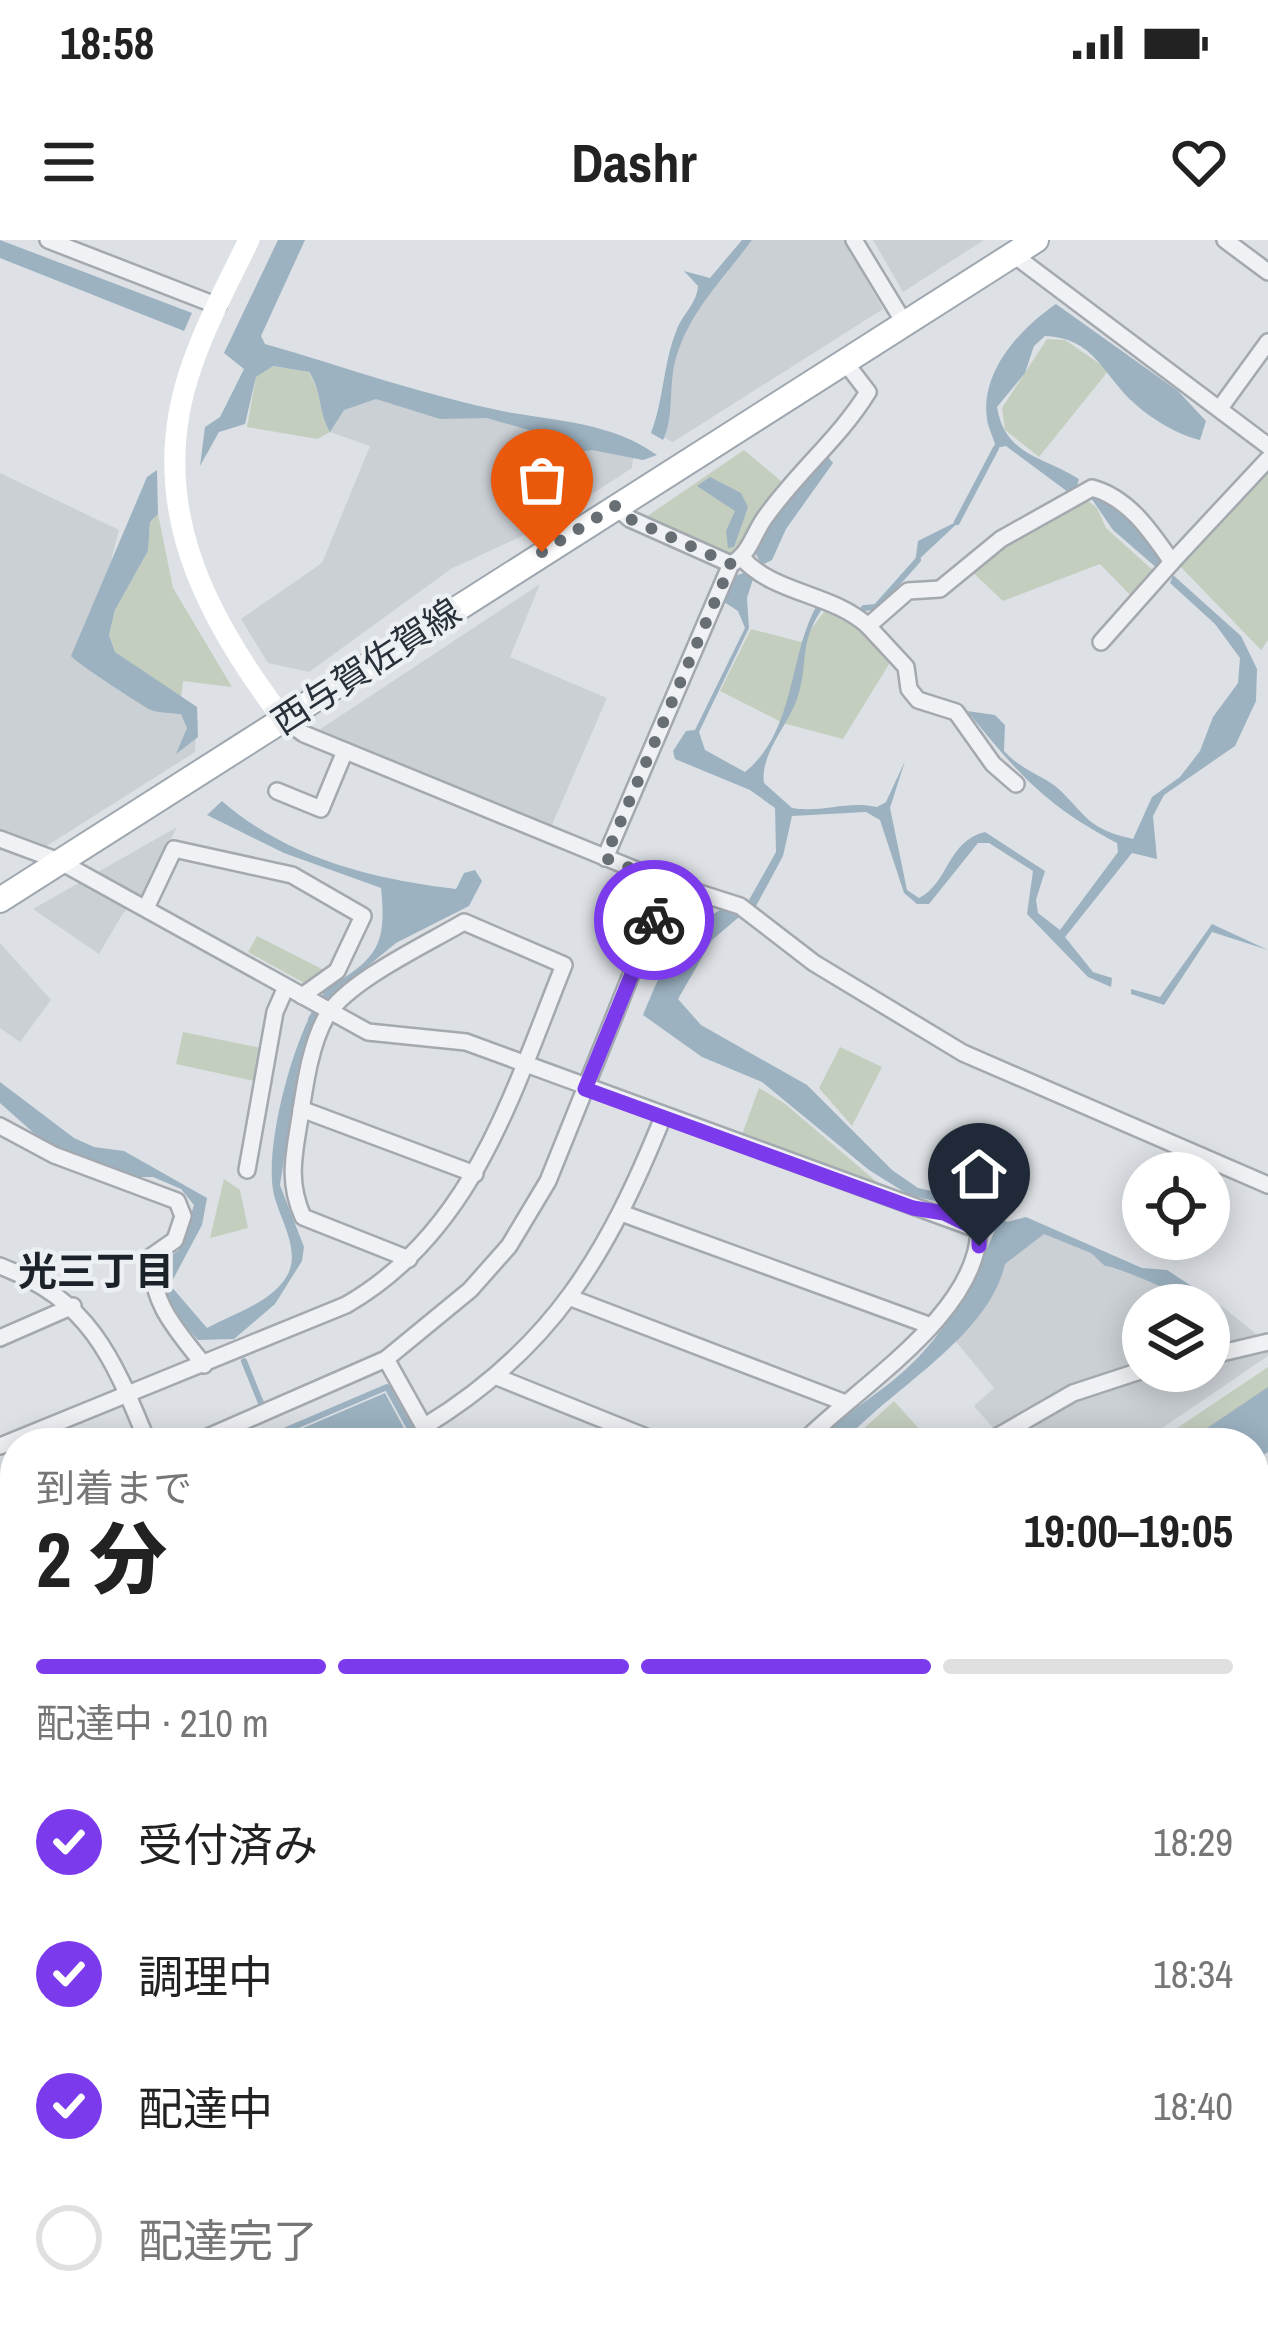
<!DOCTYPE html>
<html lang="ja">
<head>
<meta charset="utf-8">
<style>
	:root { --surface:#fff; --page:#f6f6f6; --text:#222; --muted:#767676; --line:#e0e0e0; --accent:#7c3aed }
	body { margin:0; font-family:"Archivo Narrow","Noto Sans JP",sans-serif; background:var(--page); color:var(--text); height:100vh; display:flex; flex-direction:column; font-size:45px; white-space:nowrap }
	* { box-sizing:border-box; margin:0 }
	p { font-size:39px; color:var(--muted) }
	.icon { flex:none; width:66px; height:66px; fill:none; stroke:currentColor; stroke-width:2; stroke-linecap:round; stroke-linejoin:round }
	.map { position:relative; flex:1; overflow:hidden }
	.side { position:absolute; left:0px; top:1188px; width:1269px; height:900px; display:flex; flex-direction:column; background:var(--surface); border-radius:48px 48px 0 0; box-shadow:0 6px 30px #0003 }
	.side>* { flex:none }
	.buttons { position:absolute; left:1122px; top:912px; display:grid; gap:24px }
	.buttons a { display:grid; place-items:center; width:108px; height:108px; border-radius:50%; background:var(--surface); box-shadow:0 6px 30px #0003; font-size:60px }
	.pin { position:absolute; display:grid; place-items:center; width:102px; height:102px; color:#fff; margin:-123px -51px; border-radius:50% 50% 50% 0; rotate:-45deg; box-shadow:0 0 12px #0007 }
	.pin .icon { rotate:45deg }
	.courier { position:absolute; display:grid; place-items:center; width:120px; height:120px; margin:-60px; border:9px solid #7c3aed; border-radius:50%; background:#fff; color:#222; box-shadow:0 3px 15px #0007 }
	.summary em { font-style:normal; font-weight:800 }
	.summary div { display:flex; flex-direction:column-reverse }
	.summary { display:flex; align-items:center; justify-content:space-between; height:204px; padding:0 36px }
	h1 { font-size:78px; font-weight:800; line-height:90px }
	.bar { display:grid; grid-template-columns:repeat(4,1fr); gap:18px 12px; align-content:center; height:144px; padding:0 36px }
	.bar i { height:15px; border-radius:9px; background:var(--line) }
	.bar .current { background:var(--accent) }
	.bar p { grid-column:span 4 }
	ol { padding:0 36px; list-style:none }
	li { display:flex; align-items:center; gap:36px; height:132px }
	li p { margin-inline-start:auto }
	li .icon { padding:12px; border-radius:50%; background:var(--accent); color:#fff; stroke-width:4 }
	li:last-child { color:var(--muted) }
	li i { width:66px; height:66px; border:6px solid var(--line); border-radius:50% }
	.status { display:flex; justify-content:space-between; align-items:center; height:84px; padding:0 60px; background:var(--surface); direction:ltr }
	.status svg { height:33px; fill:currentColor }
	header { display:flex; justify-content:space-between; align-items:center; height:156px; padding:0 36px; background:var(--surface); font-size:54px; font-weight:800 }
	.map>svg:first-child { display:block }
</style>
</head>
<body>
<div class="status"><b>18:58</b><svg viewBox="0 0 49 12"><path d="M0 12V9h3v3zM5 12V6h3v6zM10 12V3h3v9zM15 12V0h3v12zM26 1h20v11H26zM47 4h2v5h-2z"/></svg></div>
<header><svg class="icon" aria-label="menu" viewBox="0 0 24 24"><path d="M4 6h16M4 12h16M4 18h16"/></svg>Dashr<svg class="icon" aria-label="heart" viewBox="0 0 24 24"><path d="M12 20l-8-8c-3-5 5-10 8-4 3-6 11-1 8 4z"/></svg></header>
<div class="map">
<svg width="1268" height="2088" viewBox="0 0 1268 2088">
	<rect width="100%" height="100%" fill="#dde1e5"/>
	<g fill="#cbd0d5" fill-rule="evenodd">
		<path d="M 748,0 L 844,0 L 883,69 L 673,202 L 660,196 L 676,109 L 708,45 Z"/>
		<path d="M 873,0 L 984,0 L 903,52 Z"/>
		<path d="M 343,136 L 634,209 L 632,228 L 541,287 L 451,329 L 309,432 L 268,423 L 241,379 L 322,323 L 370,206 L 330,192 Z"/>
		<path d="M 0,233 L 119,290 L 86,418 L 197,474 L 195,512 L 45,607 L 0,591 Z"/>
		<path d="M 540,344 L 510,417 L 607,458 L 551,587 L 316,492 Z"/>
		<path d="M 177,587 L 143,656 L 123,673 L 99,714 L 33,669 Z"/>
		<path d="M 0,703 L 51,760 L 20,802 L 0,788 Z"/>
		<path d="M 1041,989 L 1223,1067 L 1268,1104 L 1268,1116 L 1140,1203 L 1006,1203 L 974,1166 L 994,1148 L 949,1093 L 1013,991 ZM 1143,1065 L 1209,1065 L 1209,1131 L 1143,1131 Z"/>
	</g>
	<g fill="#c4cebf">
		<path d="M 1047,99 L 1065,100 L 1109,130 L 1039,217 L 1005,190 L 1002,168 Z"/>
		<path d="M 272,126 L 308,132 C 322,151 318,172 330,192 L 317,199 L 247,187 L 256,137 Z"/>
		<path d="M 744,210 L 781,241 L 731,317 L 643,279 Z"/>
		<path d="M 1268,233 L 1268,400 L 1261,410 L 1179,325 Z"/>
		<path d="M 1084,258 L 1097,268 L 1106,288 L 1157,334 L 1135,360 L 1100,324 L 1003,361 L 969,329 L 1007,299 Z"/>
		<path d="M 158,274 L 173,348 L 232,447 L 183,441 L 181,459 L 115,412 L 109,395 L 115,370 L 148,311 L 150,282 Z"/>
		<path d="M 824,372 L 843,372 L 891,421 L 843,499 L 783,483 L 720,451 L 751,389 L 801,402 Z"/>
		<path d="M 257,696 L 326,731 L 304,743 L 248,712 Z"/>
		<path d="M 183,792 L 261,808 L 254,841 L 176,824 Z"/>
		<path d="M 840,807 L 882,827 L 852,886 L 819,848 Z"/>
		<path d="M 759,848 L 784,863 L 891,954 L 741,897 Z"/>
		<path d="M 224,939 L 240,950 L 248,988 L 210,998 Z"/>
		<path d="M 1268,1127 L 1268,1156 L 1202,1203 L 1155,1203 Z"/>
		<path d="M 894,1161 L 932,1203 L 848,1203 Z"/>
	</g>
	<g fill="#9cb2c1">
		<path d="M 0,0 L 192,73 L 184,91 L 0,18 Z"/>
		<path d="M 278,0 L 305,0 L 261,96 L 265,104 C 345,127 426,156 507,172 C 558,181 613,183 657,215 L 643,220 L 592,210 L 553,215 L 543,207 L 546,195 L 487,178 L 440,179 L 376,159 L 344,170 L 330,192 C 318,172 322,151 309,132 L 273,126 L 256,137 L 245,184 L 219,192 L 200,226 L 205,187 L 220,177 L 244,129 L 224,113 Z"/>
		<path d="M 742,0 L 752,0 C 722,41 686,74 674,126 C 669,151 674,177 663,200 L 651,193 C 664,160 663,123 677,89 C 683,74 697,63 698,46 L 684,31 L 710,38 Z"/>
		<path d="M 1056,64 L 1178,151 L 1206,181 L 1200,200 C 1180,196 1148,177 1133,162 C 1102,133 1094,98 1045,96 L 1034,106 L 1025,133 L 997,167 C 1005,216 1043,216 1079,239 L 1077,246 L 1068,252 L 1006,206 L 996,208 C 994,198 988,188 987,179 C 980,131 1021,88 1056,64 Z"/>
		<path d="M 826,214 L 833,223 L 786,289 L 772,320 L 762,325 L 754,311 L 765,287 Z"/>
		<path d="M 157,230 L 158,274 L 150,282 L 148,311 L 115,370 L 109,395 L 115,412 L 197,467 L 198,497 L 176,514 L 187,488 L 181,474 C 172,473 159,473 151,470 C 141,465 75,422 71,416 L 147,237 Z"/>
		<path d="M 710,237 L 741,253 L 748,267 L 734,307 L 728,308 L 726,291 L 735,271 L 697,246 Z"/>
		<path d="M 1099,253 L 1152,299 L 1163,323 L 1158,329 L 1113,290 L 1091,258 Z"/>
		<path d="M 962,279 L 915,323 L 918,301 Z"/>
		<path d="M 744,333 L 753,339 L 747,358 L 749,388 L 699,492 L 705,510 L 745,532 C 796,491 788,416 817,365 L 837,370 L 822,369 C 797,406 810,424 796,462 C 786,487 760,515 764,543 L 792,568 C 822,573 848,560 877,567 L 886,562 L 905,521 L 890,568 L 907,650 L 919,658 C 949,643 947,601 985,592 L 1045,631 L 1036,660 L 1038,673 L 1060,690 L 1118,612 L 1117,603 C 1044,565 1018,533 967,471 L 995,475 L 1005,485 L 1004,511 C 1023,532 1044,535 1061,551 C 1088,578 1089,589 1133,599 L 1152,557 L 1180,537 L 1200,511 L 1213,477 L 1238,443 L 1240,418 L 1215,384 L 1170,343 L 1173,335 L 1241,396 L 1257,429 L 1256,461 L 1235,506 L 1164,555 L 1153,576 L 1157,619 L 1132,613 L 1065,697 L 1093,732 L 1112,738 L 1111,747 L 1088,737 L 1027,674 L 1033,631 L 989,603 L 978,603 L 929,664 L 917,664 L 904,653 L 880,580 L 866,572 L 792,576 L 783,616 L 755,668 L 749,660 L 776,612 L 775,568 L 750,550 L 675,519 L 673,511 L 686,491 L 695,490 L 745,388 L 738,371 L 724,362 L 734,336 Z"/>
		<path d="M 222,561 C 287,618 372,639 456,649 L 464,633 L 475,630 L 482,641 L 469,666 L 396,703 L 329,758 L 322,752 C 373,720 388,711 381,648 L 284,613 L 207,575 Z"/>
		<path d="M 723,668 L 739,677 L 712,700 L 678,759 L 701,785 L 807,845 L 892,930 L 918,948 L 977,961 L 1007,982 L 1026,977 L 1142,1028 L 1167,1030 L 1216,1062 L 1209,1068 C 1192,1061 1121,1027 1105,1026 L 1091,1013 L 1044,994 L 1005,1024 C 988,1098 891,1148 843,1203 L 816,1203 C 837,1180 857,1168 882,1149 C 939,1107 968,1054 995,990 L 977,971 L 909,955 L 869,930 L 762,842 L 702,817 L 643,775 C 665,723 673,697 723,668 Z"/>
		<path d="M 1212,684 L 1268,710 L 1212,692 L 1164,765 L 1131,754 L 1131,749 L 1160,757 Z"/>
		<path d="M 309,778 L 314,780 L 298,831 L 280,945 L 304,1007 L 302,1021 L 275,1064 L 234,1099 L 198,1100 C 177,1075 157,1057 160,1023 L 179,1010 L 194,965 L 181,949 L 153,937 L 127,937 L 45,903 L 0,863 L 0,842 L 74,898 L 94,907 L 124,911 L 207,958 L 202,985 L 170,1045 L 207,1088 C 231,1075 269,1063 285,1039 C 304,1012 278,978 273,950 C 266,905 289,819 309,778 Z"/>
		<path d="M 1268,1147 L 1268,1212 L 1254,1221 L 1254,1203 L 1185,1203 Z"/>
		<path d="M 385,1153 L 412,1203 L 268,1203 Z"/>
		<path d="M 15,1653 L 15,1732 L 0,1739 L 0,1662 Z"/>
		<path d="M 773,2073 L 830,2073 L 873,2088 L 817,2088 Z"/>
	</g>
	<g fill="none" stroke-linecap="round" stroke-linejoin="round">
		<g stroke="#9cb2c1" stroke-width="6">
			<path d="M 957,282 L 996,208"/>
			<path d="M 864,368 L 876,367 L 918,320"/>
			<path d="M 311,779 L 326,755"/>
			<path d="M 244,1121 L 261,1163"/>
			<path d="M 256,1203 L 387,1147 L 418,1203"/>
			<path d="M 0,1297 L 15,1295"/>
			<path d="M 0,1513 L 15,1507"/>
		</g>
		<defs>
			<g id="street">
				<path d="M 48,0 L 218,66"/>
				<path d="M 854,0 L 905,84"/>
				<path d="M 1225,0 L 1268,32"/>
				<path d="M 1014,15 L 1268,206"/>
				<path d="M 1220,168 L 1268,102"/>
				<path d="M 615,266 L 630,279 L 731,324"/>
				<path d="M 742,318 C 774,354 832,353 868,386 L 908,351 L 940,349 L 1001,299 L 1092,248 C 1129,258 1151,292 1172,322 L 1268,219"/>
				<path d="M 868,386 L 906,427 L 909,449 L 918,460 L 956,472 L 993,524 L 1016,544"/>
				<path d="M 1101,402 L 1172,322"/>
				<path d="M 283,479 L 304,494 L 668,643 L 740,666 L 814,723 L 963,813 L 1268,945"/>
				<path d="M 277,551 L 321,569 L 345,511"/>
				<path d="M 0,599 L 59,621 L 368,792 L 466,802 L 979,990 C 977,1075 857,1147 802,1203"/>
				<path d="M 605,618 L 731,324 C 749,315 753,295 764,279 C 796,233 839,199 868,152 L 845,122"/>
				<path d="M 146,668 L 174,609 L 292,635 L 363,676 L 337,731 L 302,756"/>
				<path d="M 301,869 L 475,934"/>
				<path d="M 0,886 L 54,915 L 177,961 L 183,976 L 175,1000 L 152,1016 C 150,1063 176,1089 204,1125"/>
				<path d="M 247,930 L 275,772 L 286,747"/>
				<path d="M 624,974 L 931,1086"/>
				<path d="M 0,1026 C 91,1061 113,1118 148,1203"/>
				<path d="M 571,1058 L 843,1162"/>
				<path d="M 0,1098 L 73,1066"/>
				<path d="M 1209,1116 L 1268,1102"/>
				<path d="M 386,1119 L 433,1203"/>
				<path d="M 497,1137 L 661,1203"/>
				<path d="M 425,1186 C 553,1108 608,1013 663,877"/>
				<path d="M 194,1203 L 386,1119 L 470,1050 L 509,1006 L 548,941 L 668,643"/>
				<path d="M 986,1203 L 1073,1153 L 1143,1130"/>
				<path d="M 0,1206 L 346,1065 C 473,992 512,854 564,725 L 464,682 C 427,704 347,741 326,777 C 310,806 305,845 300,877 C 294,915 287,941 303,977 L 409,1019"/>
				<path d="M 0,1272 L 15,1270"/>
				<path d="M 1254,1272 L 1268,1263"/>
				<path d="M 0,1361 L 15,1359"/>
				<path d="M 0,1467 L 15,1464"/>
				<path d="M 1254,1489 L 1268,1494"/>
				<path d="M 0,1533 L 15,1526"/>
				<path d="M 0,1625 L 15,1615"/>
				<path d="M 0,1793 L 15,1784"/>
				<path d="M 867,2073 L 911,2088"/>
				<path d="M 840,2088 L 845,2073"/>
			</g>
			<path id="primary" d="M 0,660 L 1036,0"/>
		</defs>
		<use href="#street" stroke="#a3a9ae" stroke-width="20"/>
		<use href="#primary" stroke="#9ea7af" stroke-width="28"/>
		<use href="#street" stroke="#eff1f4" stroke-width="15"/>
		<path stroke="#fff" stroke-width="21" d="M 249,0 C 229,41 207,82 192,125 C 144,260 203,374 283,479"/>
		<use href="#primary" stroke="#fff" stroke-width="24"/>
	</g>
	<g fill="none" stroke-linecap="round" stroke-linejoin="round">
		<path stroke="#676f75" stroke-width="12" stroke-dasharray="0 21.6" d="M 542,312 L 615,266 L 630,279 L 731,324 L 605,618 L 668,643 L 654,680"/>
		<path stroke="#7c3aed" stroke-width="15" d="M 654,680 L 585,849 L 913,968 L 944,973 L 979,990 L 979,1006"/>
	</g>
	<g text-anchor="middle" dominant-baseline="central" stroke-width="9" stroke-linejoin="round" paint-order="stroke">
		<g font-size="36" fill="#283139" stroke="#ecf0f3">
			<text transform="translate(366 426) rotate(-33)">西与賀佐賀線</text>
		</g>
		<g font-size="39" font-weight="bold" fill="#1b222a" stroke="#ecf0f3">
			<text x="96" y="1031">光三丁目</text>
		</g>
	</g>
</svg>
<div class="buttons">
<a><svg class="icon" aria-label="locate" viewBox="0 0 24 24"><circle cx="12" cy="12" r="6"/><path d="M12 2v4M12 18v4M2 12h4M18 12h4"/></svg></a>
<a><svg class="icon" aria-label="layers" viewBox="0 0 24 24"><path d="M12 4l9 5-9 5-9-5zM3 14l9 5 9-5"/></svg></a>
</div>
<div class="pin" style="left:542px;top:312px;background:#ea580c"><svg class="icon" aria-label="bag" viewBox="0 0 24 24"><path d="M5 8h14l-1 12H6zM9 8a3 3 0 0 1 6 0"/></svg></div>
<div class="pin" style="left:979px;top:1006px;background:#1f2937"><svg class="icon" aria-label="home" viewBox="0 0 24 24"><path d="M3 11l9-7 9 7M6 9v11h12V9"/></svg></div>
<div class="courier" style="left:654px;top:680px"><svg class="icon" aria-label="bike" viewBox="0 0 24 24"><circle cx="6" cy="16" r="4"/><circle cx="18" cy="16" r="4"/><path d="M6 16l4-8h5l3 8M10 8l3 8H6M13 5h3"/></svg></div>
<section class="side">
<div class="summary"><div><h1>2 分</h1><p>到着まで</p></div><em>19:00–19:05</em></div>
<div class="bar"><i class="current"></i><i class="current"></i><i class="current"></i><i></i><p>配達中 · 210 m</p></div>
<ol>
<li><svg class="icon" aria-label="check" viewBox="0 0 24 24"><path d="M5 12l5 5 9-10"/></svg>受付済み<p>18:29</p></li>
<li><svg class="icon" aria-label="check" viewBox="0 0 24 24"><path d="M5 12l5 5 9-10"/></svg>調理中<p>18:34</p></li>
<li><svg class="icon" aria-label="check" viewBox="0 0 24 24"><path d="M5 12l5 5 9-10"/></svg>配達中<p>18:40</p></li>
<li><i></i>配達完了</li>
</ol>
</section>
</div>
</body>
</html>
